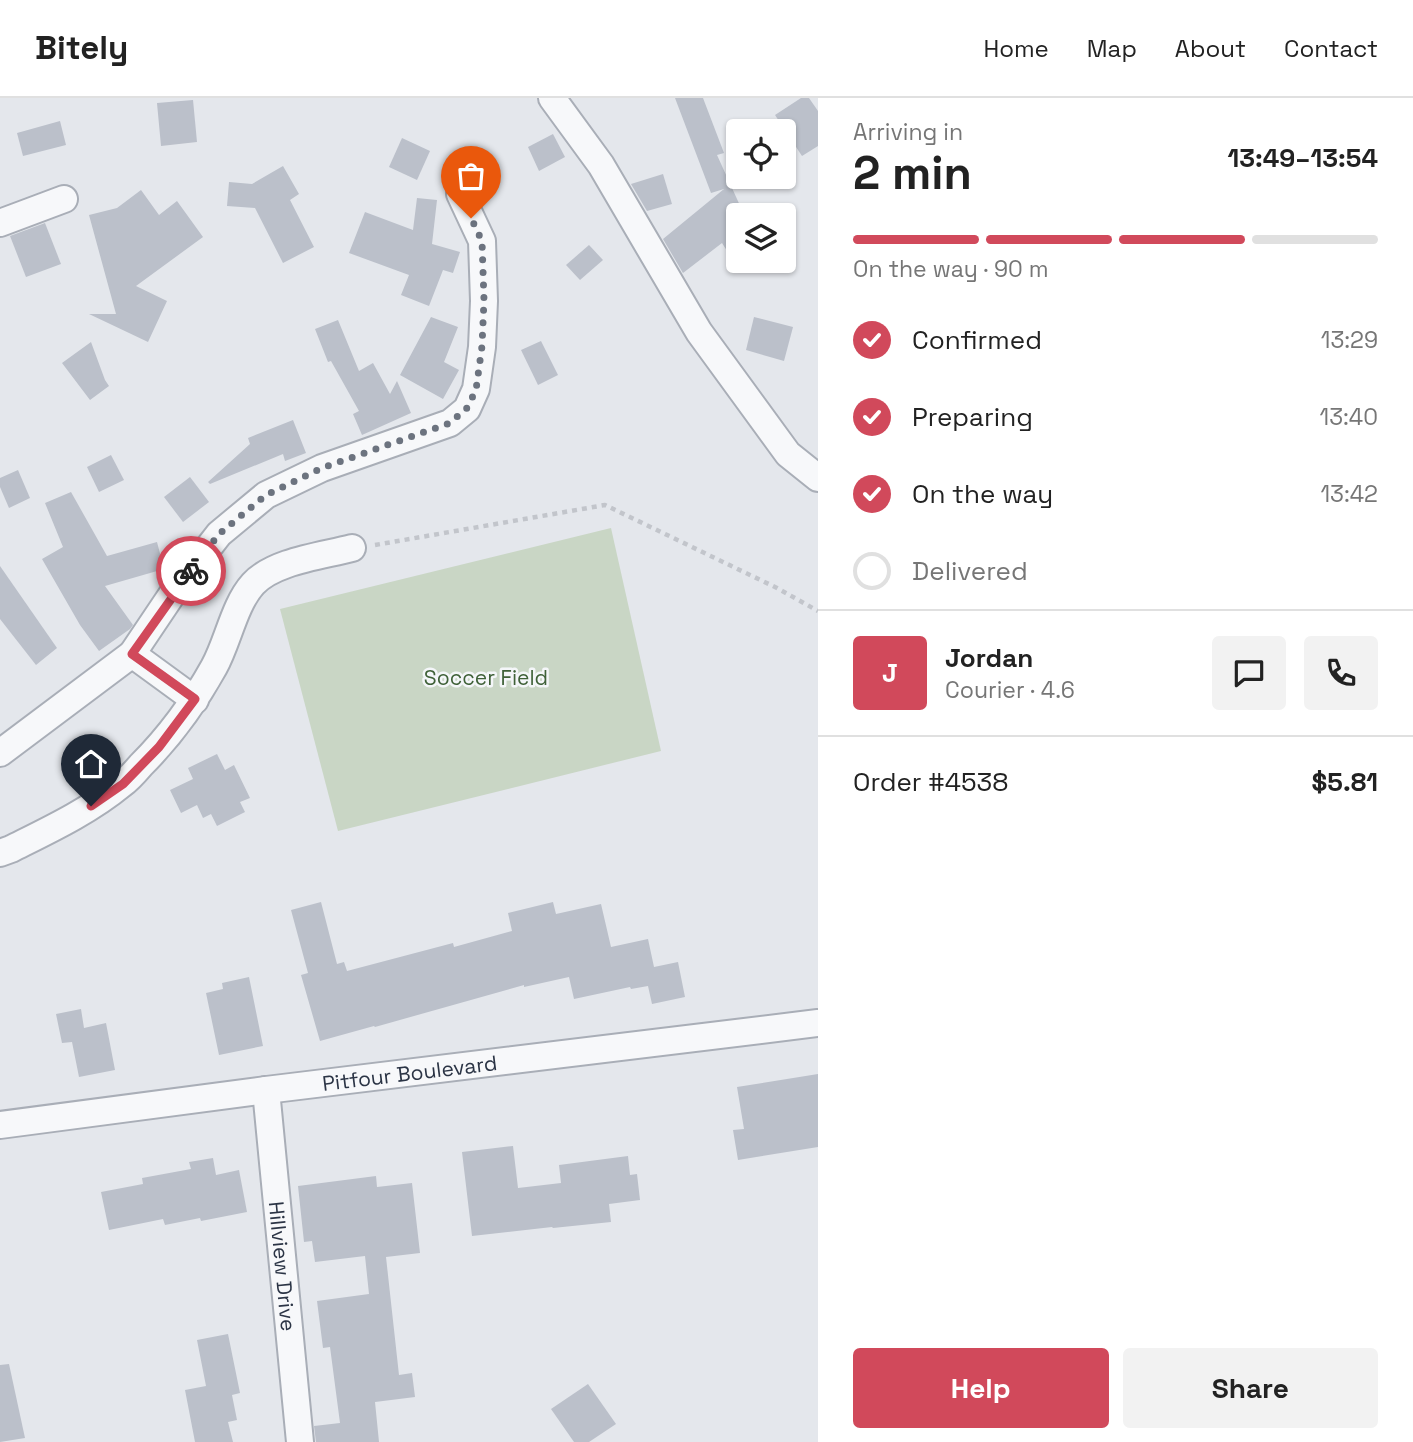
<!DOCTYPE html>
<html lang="en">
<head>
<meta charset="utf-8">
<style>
	:root { --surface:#fff; --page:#f2f2f2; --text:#222; --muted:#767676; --line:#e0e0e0; --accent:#d1495b }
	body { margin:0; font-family:"Space Grotesk",sans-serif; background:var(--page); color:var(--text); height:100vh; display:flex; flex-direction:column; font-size:26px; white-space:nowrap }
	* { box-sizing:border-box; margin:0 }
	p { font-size:23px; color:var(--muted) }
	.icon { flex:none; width:38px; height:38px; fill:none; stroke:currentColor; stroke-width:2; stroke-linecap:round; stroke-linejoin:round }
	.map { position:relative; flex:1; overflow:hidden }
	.sheet { display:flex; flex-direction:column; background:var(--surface); width:595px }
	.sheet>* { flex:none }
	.tools { position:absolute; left:726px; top:21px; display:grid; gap:14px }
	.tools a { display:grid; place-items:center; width:70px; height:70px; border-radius:7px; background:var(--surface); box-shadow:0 2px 5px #0004; font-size:35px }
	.pin { position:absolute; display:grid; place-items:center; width:60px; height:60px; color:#fff; margin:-72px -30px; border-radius:50% 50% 50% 0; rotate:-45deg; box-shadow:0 0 7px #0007 }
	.pin .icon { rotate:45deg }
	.courier { position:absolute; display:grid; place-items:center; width:70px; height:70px; margin:-35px; border:5px solid #d1495b; border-radius:50%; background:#fff; color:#222; box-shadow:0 2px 9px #0007 }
	.overview em { font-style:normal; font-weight:600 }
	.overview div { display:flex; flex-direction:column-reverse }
	.overview { display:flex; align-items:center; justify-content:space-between; height:119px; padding:0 35px }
	h1 { font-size:46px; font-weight:600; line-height:52px }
	.bar { display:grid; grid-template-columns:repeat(4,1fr); gap:10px 7px; align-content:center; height:84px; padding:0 35px }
	.bar i { height:9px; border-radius:5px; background:var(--line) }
	.bar .current { background:var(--accent) }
	.bar p { grid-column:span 4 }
	.line { display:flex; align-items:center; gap:18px; padding:0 35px; border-top:2px solid var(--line) }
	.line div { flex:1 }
	.round { display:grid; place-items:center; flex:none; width:74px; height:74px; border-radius:7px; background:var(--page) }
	ol { padding:0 35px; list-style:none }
	li { display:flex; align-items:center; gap:21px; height:77px }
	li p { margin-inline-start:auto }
	li .icon { padding:7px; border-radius:50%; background:var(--accent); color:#fff; stroke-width:4 }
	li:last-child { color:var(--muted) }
	li i { width:38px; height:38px; border:4px solid var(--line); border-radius:50% }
	.action { display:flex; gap:14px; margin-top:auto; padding:14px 35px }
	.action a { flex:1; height:80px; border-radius:7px; background:var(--accent); color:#fff; font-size:28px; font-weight:600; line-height:80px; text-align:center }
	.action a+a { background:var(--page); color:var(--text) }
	header { display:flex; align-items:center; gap:42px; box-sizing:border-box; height:98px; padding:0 35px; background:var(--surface); border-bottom:2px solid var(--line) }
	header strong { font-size:33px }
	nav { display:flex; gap:38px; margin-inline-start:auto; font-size:24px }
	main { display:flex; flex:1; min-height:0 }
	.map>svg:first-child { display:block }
</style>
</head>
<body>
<header>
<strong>Bitely</strong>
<nav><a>Home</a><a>Map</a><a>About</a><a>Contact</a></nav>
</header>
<main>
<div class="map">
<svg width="818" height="1344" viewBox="0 0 818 1344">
	<rect width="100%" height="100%" fill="#e4e7ec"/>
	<path fill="#c9d6c5" d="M 611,430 L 661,653 L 338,733 L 280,511 Z"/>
	<g fill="#bbc0ca">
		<path d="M 675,0 L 703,0 L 724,55 L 717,57 L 742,112 L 738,114 L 738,170 L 722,145 L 683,175 L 663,141 L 724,91 L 711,95 Z"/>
		<path d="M 801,0 L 809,0 L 818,13 L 818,48 L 802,58 L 775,17 Z"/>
		<path d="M 193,2 L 197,44 L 161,48 L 157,5 Z"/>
		<path d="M 60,23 L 66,47 L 23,58 L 17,35 Z"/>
		<path d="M 553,36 L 565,59 L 539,73 L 528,49 Z"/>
		<path d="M 402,40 L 430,53 L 417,82 L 389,69 Z"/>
		<path d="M 283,68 L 299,96 L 290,102 L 314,149 L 283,165 L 255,110 L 227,108 L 229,84 L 252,86 Z"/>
		<path d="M 663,76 L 672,106 L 647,113 L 631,86 Z"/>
		<path d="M 141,92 L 159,117 L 177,103 L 203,139 L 136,188 L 167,203 L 148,244 L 89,216 L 116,216 L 89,117 L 117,110 Z"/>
		<path d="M 417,100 L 437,102 L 432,146 L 460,154 L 453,175 L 443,172 L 429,208 L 401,197 L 409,177 L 349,155 L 365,114 L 413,132 Z"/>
		<path d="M 45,125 L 61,166 L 26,179 L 10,138 Z"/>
		<path d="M 589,147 L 603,162 L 580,182 L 566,167 Z"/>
		<path d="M 431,219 L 458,229 L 444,264 L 459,272 L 443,301 L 400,277 Z"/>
		<path d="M 754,219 L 793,229 L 784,263 L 746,252 Z"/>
		<path d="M 338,222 L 359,273 L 373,265 L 390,296 L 397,283 L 411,315 L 362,337 L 353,316 L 359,313 L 331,263 L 328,264 L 315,231 Z"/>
		<path d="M 541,243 L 558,277 L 538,287 L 521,252 Z"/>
		<path d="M 91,244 L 105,282 L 109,288 L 90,302 L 62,265 Z"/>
		<path d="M 293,322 L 306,355 L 285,363 L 283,356 L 210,386 L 208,384 L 250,346 L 248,340 Z"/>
		<path d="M 111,357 L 124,382 L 99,394 L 87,369 Z"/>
		<path d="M 18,372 L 30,400 L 9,410 L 0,389 L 0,380 Z"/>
		<path d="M 190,379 L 209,404 L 183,424 L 164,399 Z"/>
		<path d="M 71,394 L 107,458 L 157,444 L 164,471 L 105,488 L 133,527 L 130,531 L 99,553 L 80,527 L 42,461 L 63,449 L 45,405 Z"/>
		<path d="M 0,468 L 57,550 L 36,567 L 0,521 Z"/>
		<path d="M 217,656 L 225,672 L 234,667 L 250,700 L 240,704 L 245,714 L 217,728 L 211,716 L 203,720 L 197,707 L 181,715 L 170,692 L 193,681 L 188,670 Z"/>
		<path d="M 321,804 L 337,866 L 344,864 L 347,873 L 453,845 L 454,849 L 512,833 L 508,815 L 553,804 L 556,816 L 601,806 L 611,849 L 648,841 L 654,869 L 678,864 L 685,899 L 652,906 L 648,888 L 631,891 L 630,889 L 574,901 L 569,879 L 524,889 L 524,887 L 375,929 L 374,928 L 320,943 L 301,877 L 308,875 L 291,812 Z"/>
		<path d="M 249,879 L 263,948 L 219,957 L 206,895 L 223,891 L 222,885 Z"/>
		<path d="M 81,911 L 84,930 L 106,925 L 115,972 L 79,979 L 72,944 L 62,945 L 56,916 Z"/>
		<path d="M 818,976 L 818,1049 L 738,1062 L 733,1032 L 744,1031 L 737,989 Z"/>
		<path d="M 513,1048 L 518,1090 L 561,1085 L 559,1067 L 628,1058 L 630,1077 L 637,1076 L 640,1102 L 609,1106 L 611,1124 L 553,1130 L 552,1129 L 472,1138 L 462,1054 Z"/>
		<path d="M 213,1060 L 216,1077 L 239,1072 L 247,1114 L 201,1123 L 200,1120 L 165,1127 L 163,1121 L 109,1132 L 101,1094 L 143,1086 L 142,1080 L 191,1071 L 189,1064 Z"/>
		<path d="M 376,1078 L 377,1089 L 412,1085 L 420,1155 L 386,1159 L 399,1277 L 412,1275 L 415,1299 L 375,1304 L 379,1344 L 316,1344 L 314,1328 L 340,1325 L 330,1249 L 323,1250 L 317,1203 L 369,1196 L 365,1158 L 315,1164 L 312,1143 L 304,1144 L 298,1088 Z"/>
		<path d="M 228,1236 L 240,1295 L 232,1297 L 237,1322 L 228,1324 L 233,1344 L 195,1344 L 185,1292 L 206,1288 L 197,1242 Z"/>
		<path d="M 9,1266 L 25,1340 L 0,1344 L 0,1267 Z"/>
		<path d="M 588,1286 L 616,1326 L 589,1344 L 574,1344 L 551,1311 Z"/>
	</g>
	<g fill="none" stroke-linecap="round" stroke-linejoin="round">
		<defs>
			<g id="minor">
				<path d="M 552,0 L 601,67 L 699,234 L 788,356 L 818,380"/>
				<path d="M 0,125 L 64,101"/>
				<path d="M 195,602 L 132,556 L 173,495 L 219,436 L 266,397 L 322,370 L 450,325 L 467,311 L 476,291 L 482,249 L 484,203 L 482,143 L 460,96"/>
				<path d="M 0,655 L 132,556"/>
				<path d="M 0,755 L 11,751 C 49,732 88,714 122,686 C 129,681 135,674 141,667 C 170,638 194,605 214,569 C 228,544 234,507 253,486 C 274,463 322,458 352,450"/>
				<path id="s1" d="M 266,992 L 300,1344"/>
				<path id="s2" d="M 0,1027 L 266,992 L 818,925"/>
			</g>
		</defs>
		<use href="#minor" stroke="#a9aeb7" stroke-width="30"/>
		<path stroke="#c2c5cb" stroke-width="4.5" stroke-dasharray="5 5" stroke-linecap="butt" d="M 375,447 L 605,407 L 777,490 L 818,513"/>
		<use href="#minor" stroke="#f7f8fa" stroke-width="26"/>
	</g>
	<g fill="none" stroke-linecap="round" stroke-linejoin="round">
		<path stroke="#6c737f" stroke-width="7" stroke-dasharray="0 12.6" d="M 191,473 L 219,436 L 266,397 L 322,370 L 450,325 L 467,310 L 476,292 L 482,248 L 484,202 L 482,143 L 471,120"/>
		<path stroke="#d1495b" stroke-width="9" d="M 91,708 L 123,686 L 159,649 L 195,601 L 132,556 L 191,473"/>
	</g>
	<g text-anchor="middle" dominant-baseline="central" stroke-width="5" stroke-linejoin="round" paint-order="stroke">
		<g font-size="21" fill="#3f6138" stroke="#f4f6f9">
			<text x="486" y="579">Soccer Field</text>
		</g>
		<g font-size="21" fill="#2b3445" stroke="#f4f6f9">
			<text stroke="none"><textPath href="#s2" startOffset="413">Pitfour Boulevard</textPath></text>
			<text stroke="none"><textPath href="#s1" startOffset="177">Hillview Drive</textPath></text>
		</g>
	</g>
</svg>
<div class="tools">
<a><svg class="icon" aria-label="locate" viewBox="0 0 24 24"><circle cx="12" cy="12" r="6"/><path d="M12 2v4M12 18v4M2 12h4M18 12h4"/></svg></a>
<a><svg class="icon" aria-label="layers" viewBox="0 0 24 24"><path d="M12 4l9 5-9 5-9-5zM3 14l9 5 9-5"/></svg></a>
</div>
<div class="pin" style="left:471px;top:120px;background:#ea580c"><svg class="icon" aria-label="bag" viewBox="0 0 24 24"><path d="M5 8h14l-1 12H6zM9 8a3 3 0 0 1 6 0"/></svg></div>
<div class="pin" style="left:91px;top:708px;background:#1f2937"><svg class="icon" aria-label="home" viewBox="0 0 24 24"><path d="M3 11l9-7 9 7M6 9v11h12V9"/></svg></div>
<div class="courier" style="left:191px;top:473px"><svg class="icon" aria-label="bike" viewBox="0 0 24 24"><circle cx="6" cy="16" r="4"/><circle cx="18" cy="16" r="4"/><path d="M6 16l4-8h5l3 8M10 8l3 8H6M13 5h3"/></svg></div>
</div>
<section class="sheet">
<div class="overview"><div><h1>2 min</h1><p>Arriving in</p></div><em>13:49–13:54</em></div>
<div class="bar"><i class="current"></i><i class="current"></i><i class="current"></i><i></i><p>On the way · 90 m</p></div>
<ol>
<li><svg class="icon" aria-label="check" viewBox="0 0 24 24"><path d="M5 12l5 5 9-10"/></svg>Confirmed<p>13:29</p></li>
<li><svg class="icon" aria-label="check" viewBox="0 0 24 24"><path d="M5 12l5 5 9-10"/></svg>Preparing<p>13:40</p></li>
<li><svg class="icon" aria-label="check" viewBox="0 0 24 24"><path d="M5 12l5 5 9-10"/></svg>On the way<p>13:42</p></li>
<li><i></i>Delivered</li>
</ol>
<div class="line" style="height:126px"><b class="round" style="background:var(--accent);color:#fff">J</b><div><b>Jordan</b><p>Courier · 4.6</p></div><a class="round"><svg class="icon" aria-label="chat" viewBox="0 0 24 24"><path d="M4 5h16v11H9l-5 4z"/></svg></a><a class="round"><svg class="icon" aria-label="phone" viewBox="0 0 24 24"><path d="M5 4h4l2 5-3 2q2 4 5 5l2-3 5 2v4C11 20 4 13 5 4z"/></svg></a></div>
<div class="line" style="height:91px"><div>Order #4538</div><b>$5.81</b></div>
<div class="action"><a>Help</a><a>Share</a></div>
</section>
</main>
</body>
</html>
